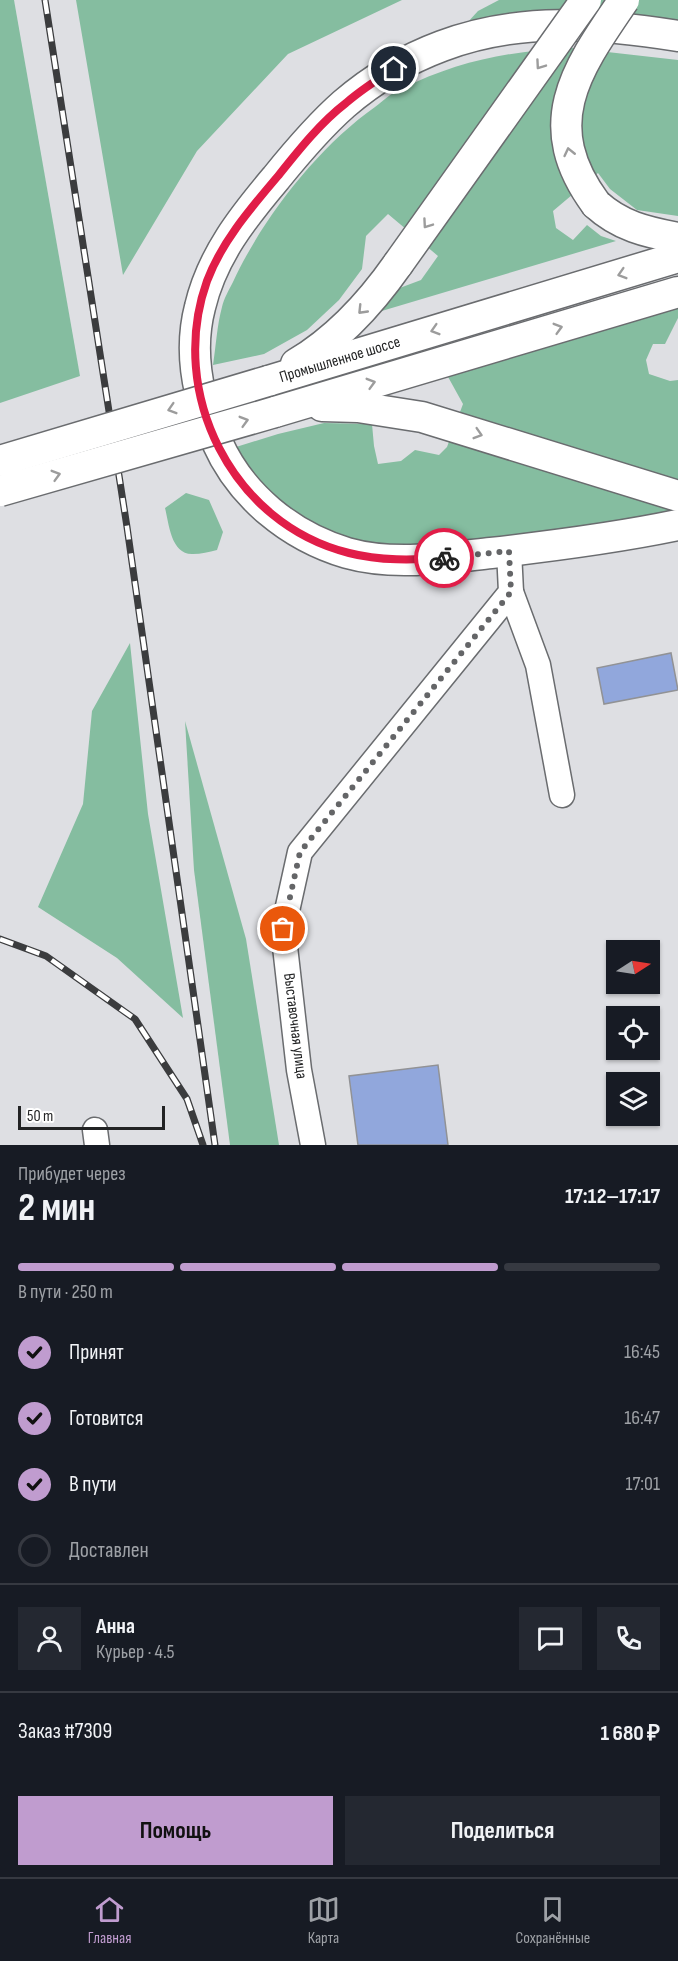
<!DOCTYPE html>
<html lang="ru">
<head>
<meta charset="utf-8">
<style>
	:root { --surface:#171b24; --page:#242831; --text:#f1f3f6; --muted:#9ea1a6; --line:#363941; --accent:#c09ccf }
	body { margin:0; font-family:"Sofia Sans Condensed",sans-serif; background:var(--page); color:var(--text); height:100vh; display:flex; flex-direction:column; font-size:22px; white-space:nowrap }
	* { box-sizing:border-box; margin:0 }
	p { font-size:20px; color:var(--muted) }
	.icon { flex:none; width:33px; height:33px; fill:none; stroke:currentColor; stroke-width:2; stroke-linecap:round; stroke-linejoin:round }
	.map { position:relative; height:1145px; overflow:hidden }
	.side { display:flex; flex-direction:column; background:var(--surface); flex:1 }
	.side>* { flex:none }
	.needle { width:39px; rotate:78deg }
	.buttons { position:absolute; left:606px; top:940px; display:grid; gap:12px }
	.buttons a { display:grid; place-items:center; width:54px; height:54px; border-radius:0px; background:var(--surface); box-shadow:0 2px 4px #0004; font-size:30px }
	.scale { position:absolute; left:18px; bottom:15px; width:147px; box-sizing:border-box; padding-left:6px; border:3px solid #222324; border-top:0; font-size:16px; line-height:21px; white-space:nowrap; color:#222324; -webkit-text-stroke:4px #fff; paint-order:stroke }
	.pin { position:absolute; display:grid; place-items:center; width:51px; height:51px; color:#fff; margin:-26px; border:3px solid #fff; border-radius:50%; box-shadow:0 2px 6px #0007 }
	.courier { position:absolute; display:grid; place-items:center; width:60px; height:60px; margin:-30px; border:4px solid #e11d48; border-radius:50%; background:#fff; color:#222; box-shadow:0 2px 8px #0007 }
	.overview em { font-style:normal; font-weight:700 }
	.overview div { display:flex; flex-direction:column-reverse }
	.overview { display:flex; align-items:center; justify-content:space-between; height:102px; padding:0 18px }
	h1 { font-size:39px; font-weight:700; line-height:45px }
	.bar { display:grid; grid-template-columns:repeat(4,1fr); gap:9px 6px; align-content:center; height:72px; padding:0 18px }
	.bar i { height:8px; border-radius:4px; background:var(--line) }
	.bar .active { background:var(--accent) }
	.bar p { grid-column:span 4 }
	.line { display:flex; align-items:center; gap:15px; padding:0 18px; border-top:2px solid var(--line) }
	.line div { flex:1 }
	.round { display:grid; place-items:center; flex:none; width:63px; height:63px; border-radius:0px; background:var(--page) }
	ol { padding:0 18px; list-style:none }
	li { display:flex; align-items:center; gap:18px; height:66px }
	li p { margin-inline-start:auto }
	li .icon { padding:6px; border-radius:50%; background:var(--accent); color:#111; stroke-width:4 }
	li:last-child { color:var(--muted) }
	li i { width:33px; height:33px; border:3px solid var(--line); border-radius:50% }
	.primary-button { display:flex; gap:12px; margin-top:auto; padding:12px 18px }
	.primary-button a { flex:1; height:69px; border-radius:0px; background:var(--accent); color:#111; font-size:24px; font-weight:700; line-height:69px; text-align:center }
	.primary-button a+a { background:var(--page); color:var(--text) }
	.dock { display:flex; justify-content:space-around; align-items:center; height:84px; border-top:2px solid var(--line); background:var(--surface); font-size:16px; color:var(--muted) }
	.dock a { display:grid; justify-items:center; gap:3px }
	.dock .active { color:var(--accent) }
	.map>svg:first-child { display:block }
</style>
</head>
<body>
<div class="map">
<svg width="678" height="1145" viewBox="0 0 678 1145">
	<rect width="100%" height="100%" fill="#dedfe3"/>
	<g fill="#85bda0">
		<path d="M 0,0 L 14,0 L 80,376 L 0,403 Z"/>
		<path d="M 76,0 L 402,0 L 288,54 L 197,151 L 123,275 Z"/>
		<path d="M 499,0 L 678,0 L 678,25 L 467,23 L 478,11 Z"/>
		<path d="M 572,48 L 678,60 L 678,216 L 637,210 L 610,189 L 598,173 L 553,211 L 556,228 L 573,240 L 587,225 L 601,236 L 616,241 L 375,313 L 397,289 L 421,280 L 438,256 L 388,214 L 366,236 L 362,269 L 339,300 L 307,330 L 264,354 L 213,365 C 216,346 217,325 222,307 C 224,298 229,290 233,282 C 262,219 318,147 375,107 C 383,101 391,93 401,89 C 458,61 509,51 572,48 Z"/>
		<path d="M 678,308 L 678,318 L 665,344 L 653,344 L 646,360 L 649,374 L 670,381 L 678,380 L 678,515 L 432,548 L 371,549 L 322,534 L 284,510 L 256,480 L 236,447 L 278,434 L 324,423 L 372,424 L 374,446 L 378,464 L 401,461 L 415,450 L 439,455 L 447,447 L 463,404 L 447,375 Z"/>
		<path d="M 186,493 L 209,500 L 223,532 L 217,550 C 209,552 201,554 193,554 C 171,555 169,524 165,508 Z"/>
		<path d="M 130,643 L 148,814 L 183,1018 L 117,958 L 38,907 L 83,804 L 92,711 Z"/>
		<path d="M 185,721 L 246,939 L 279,1145 L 230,1145 L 194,870 Z"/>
	</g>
	<g fill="#91a7dc" stroke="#919295" stroke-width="1.5">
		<path d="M 671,653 L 678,690 L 604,704 L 597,668 Z"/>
		<path d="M 438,1065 L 448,1145 L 358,1145 L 349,1076 Z"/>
	</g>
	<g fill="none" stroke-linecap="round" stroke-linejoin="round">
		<defs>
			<g id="minor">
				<path d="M 511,592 L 538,665 L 562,795"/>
				<path d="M 95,1130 L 97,1145"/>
				<path d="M 313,1145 L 299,1070 L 283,929 L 300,852 L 511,592 L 509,551"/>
			</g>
			<g id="major">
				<path d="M 678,36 C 599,23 518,17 442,46 C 407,59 372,80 344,104 C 319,126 297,152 276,178 C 243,217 212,256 200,307 C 188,353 198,399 217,442 C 241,496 290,536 347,553 C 393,566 444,558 491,553 C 553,546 616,538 678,525"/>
				<path d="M 596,204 C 620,226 646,232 678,238"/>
				<path d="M 296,364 C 338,339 370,304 398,264"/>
				<path id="s1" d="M 268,381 L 678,257"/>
				<path d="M 322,406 L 358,407 L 422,417 L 678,496"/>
				<path d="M 275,412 L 678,292"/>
			</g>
		</defs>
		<use href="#minor" stroke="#6a6c6f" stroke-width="27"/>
		<use href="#major" stroke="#6a6c6f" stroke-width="33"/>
		<use href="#minor" stroke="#fff" stroke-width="24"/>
		<use href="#major" stroke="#fff" stroke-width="30"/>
		<defs>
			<g id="rail">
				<path d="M 45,0 L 127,527 L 215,1145"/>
				<path d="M 0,939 L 46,956 L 135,1019 L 187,1099 L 203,1145"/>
			</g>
		</defs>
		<use href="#rail" stroke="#3b3c3e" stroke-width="7"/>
		<use href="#rail" stroke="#fff" stroke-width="4.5" stroke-dasharray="14" stroke-linecap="butt"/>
		<defs>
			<g id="major-bridge">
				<path d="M 596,204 C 537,124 576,70 624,0"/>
				<path d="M 398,264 L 586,0"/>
				<path d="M 0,461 L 268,381"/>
				<path d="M 0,491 L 275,412"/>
			</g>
		</defs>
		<use href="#major-bridge" stroke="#6a6c6f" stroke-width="33" stroke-linecap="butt"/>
		<use href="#major-bridge" stroke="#fff" stroke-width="30"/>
	</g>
	<defs><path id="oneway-chevron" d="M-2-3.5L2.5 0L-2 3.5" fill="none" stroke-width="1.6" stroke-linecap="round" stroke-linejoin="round" transform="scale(1.5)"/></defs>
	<g stroke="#9c9c9c">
		<use href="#oneway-chevron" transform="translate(540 65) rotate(125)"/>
		<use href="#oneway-chevron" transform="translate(569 152) rotate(-103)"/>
		<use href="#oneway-chevron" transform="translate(427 224) rotate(125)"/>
		<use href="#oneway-chevron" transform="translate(622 274) rotate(163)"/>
		<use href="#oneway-chevron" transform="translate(362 310) rotate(134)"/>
		<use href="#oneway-chevron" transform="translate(558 328) rotate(-16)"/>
		<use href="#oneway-chevron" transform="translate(435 330) rotate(163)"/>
		<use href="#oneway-chevron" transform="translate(371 383) rotate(-16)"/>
		<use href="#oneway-chevron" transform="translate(172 409) rotate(163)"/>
		<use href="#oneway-chevron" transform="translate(244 421) rotate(-16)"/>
		<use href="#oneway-chevron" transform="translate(478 434) rotate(17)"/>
		<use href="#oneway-chevron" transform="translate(56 475) rotate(-16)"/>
	</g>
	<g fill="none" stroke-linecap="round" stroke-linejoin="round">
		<path stroke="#646567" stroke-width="6" stroke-dasharray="0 10.8" d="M 283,929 L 300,852 L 511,592 L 509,551 L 444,558"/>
		<path stroke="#e11d48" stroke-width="8" d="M 394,69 C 378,79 361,90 346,103 C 320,123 298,151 278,176 C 251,208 222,241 207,281 C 167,393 232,524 349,553 C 380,561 413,560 444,558"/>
	</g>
	<g text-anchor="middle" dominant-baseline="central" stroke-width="4.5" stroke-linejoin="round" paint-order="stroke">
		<g font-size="16" fill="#222324" stroke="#fff">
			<text stroke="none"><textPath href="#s1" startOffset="75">Промышленное шоссе</textPath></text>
			<text transform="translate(295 1026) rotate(83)">Выставочная улица</text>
		</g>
	</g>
</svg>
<div class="buttons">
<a><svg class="needle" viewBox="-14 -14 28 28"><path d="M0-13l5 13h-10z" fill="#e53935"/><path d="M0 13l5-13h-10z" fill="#9ea1a6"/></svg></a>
<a><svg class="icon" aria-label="locate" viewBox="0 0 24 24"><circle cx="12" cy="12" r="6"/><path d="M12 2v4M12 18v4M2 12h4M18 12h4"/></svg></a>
<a><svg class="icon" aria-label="layers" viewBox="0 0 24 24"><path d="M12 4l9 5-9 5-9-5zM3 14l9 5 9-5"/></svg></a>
</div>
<div class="scale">50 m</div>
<div class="pin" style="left:283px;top:929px;background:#ea580c"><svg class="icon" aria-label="bag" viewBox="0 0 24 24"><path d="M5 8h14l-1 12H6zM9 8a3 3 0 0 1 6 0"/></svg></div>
<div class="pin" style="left:394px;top:69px;background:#1f2937"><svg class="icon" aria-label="home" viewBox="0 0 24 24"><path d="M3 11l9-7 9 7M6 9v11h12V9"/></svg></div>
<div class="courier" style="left:444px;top:558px"><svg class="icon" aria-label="bike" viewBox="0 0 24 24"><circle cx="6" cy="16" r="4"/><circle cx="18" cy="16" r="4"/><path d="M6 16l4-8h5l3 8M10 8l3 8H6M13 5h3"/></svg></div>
</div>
<section class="side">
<div class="overview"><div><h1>2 мин</h1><p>Прибудет через</p></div><em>17:12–17:17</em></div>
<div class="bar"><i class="active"></i><i class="active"></i><i class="active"></i><i></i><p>В пути · 250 m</p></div>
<ol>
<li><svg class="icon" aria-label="check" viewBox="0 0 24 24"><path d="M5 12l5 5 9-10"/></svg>Принят<p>16:45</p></li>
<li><svg class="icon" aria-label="check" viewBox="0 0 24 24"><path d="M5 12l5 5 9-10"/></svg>Готовится<p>16:47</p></li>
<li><svg class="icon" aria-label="check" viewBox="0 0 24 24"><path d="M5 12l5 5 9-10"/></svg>В пути<p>17:01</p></li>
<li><i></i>Доставлен</li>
</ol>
<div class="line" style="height:108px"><a class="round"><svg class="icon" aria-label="person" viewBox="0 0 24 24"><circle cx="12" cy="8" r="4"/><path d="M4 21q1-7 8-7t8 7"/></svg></a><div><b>Анна</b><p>Курьер · 4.5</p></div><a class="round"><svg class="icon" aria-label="chat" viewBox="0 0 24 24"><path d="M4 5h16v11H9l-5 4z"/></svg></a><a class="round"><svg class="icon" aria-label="phone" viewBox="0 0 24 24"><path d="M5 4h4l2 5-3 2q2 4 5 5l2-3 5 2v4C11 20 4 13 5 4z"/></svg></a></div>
<div class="line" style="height:78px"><div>Заказ #7309</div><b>1 680 ₽</b></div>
<div class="primary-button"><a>Помощь</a><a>Поделиться</a></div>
</section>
<nav class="dock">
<a class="active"><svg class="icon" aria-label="home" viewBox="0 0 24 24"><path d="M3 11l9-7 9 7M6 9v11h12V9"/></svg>Главная</a>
<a><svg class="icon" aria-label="map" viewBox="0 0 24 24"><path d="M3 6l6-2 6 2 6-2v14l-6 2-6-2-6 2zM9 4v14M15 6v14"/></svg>Карта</a>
<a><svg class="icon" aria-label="saved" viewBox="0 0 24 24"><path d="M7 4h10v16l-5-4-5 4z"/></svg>Сохранённые</a>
</nav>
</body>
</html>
